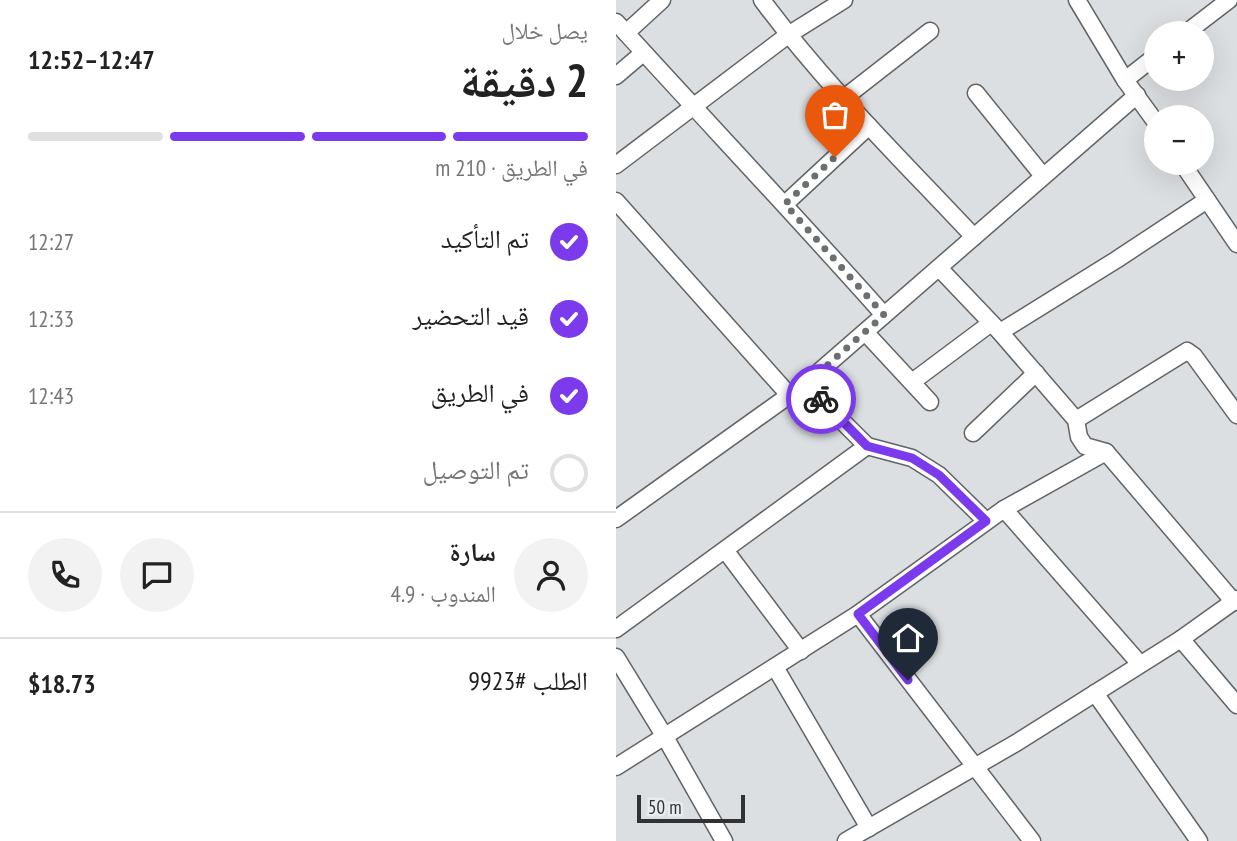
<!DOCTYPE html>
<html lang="ar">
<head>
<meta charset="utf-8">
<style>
	:root { --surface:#fff; --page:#f2f2f2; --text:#222; --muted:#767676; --line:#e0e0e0; --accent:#7c3aed }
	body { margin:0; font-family:"PT Sans Narrow","Noto Naskh Arabic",sans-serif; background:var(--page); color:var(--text); direction:rtl; height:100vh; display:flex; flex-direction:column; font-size:26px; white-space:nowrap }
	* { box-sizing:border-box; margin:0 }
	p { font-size:23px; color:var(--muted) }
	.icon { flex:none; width:38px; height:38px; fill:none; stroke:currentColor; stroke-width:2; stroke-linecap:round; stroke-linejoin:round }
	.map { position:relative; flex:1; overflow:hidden; direction:ltr }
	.sheet { display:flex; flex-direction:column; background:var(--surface); width:616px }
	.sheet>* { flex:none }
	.buttons { position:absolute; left:528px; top:21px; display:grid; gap:14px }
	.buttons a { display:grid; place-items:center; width:70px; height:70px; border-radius:50%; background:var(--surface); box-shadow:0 7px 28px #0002; font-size:35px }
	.scale { position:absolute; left:21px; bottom:18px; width:108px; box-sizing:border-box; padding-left:7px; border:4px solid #313233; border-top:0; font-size:19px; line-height:24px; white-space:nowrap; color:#313233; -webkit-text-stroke:5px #e8ecee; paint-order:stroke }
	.pin { position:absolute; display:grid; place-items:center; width:60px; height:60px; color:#fff; margin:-72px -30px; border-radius:50% 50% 50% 0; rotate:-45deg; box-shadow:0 0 7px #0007 }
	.pin .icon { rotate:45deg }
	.courier { position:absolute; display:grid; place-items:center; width:70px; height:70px; margin:-35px; border:5px solid #7c3aed; border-radius:50%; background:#fff; color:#222; box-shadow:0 2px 9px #0007 }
	.head em { font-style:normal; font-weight:700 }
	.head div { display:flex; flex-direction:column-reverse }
	.head { display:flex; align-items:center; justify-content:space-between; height:119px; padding:0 28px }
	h1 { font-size:46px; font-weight:700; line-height:52px }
	.bar { display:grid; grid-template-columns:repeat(4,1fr); gap:10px 7px; align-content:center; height:84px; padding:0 28px }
	.bar i { height:9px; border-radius:5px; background:var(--line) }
	.bar .on { background:var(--accent) }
	.bar p { grid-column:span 4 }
	.line { display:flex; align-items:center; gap:18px; padding:0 28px; border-top:2px solid var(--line) }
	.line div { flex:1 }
	.round { display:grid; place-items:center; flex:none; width:74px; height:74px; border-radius:37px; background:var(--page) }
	ol { padding:0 28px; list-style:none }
	li { display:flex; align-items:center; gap:21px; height:77px }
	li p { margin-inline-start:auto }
	li .icon { padding:7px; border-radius:50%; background:var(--accent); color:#fff; stroke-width:4 }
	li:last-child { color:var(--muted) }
	li i { width:38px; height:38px; border:4px solid var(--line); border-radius:50% }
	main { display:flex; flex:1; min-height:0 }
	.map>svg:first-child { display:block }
</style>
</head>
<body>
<main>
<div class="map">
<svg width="621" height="841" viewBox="0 0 621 841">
	<rect width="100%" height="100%" fill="#dbdfe1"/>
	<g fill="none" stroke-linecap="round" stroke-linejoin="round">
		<defs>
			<g id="minor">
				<path d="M 146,0 C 209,85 286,160 358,237"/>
				<path d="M 461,0 L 509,80 L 541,124"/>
				<path d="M 0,22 C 89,120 180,216 268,315"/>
				<path d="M 10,33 L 46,0"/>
				<path d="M 570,33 L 613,0"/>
				<path d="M 0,76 L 27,53"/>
				<path d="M 509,80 L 541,55"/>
				<path d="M 360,93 L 427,176"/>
				<path d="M 228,98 L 314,31"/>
				<path d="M 566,163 L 621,244"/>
				<path d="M 0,165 L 172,35 L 228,0"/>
				<path d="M 0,201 L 174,396"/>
				<path d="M 169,204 L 253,126"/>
				<path d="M 324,269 L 384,332 L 460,420 L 463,437 L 469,446 L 490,452 L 618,602"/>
				<path d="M 249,332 L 314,402"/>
				<path d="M 384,332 L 500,260 L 591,200"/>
				<path d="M 296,382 L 375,323"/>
				<path d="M 460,420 L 571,351 L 578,356 L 621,415"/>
				<path d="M 357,433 L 420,373"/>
				<path d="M 251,446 L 296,458 L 323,475 L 370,521"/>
				<path d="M 388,509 L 524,664"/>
				<path d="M 0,519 L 189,384 L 521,95"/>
				<path d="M 109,550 L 185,651"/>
				<path d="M 242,614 L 416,841"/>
				<path d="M 0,629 L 251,446 L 189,384"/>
				<path d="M 565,639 L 621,705"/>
				<path d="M 0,657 L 49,737 L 108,841"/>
				<path d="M 159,667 L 253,828"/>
				<path d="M 479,693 L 583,841"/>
				<path d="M 0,767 L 242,614 L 388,509 L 490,452"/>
				<path d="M 230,841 L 400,743 L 565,639 L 621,599"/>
			</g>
		</defs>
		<use href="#minor" stroke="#616466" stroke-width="19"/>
		<use href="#minor" stroke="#fff" stroke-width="16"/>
	</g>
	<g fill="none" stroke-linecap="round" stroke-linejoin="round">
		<path stroke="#6c6f70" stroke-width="7" stroke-dasharray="0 12.6" d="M 205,399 L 190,384 L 268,315 L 169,204 L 219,157"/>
		<path stroke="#7c3aed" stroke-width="9" d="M 205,399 L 251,446 L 296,458 L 323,475 L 370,521 L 242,614 L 292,680"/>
	</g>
</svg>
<div class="buttons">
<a>+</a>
<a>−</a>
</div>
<div class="scale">50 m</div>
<div class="pin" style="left:219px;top:157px;background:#ea580c"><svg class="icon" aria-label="bag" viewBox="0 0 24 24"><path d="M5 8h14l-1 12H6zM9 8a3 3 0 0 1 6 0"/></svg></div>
<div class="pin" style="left:292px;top:680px;background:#1f2937"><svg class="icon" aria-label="home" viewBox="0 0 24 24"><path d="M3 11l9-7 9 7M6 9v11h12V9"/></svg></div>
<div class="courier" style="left:205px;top:399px"><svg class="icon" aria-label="bike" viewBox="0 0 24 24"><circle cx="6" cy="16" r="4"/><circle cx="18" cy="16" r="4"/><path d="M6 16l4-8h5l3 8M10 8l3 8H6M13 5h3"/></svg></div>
</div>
<section class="sheet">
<div class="head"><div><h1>2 دقيقة</h1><p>يصل خلال</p></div><em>12:47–12:52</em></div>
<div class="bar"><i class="on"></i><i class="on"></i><i class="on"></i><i></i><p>في الطريق · 210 m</p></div>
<ol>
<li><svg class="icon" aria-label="check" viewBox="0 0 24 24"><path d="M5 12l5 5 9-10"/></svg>تم التأكيد<p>12:27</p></li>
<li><svg class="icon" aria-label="check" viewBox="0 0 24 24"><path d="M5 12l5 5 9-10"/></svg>قيد التحضير<p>12:33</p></li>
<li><svg class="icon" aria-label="check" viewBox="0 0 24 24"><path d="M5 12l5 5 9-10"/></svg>في الطريق<p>12:43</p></li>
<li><i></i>تم التوصيل</li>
</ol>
<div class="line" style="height:126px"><a class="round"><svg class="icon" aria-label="person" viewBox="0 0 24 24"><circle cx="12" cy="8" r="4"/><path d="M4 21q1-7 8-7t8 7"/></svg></a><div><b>سارة</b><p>المندوب · 4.9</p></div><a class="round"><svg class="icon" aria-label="chat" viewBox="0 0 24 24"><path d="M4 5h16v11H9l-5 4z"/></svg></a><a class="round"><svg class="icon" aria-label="phone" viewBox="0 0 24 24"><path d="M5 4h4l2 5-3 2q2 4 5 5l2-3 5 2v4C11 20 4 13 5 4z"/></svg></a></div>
<div class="line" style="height:91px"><div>الطلب #9923</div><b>$18.73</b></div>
</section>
</main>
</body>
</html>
